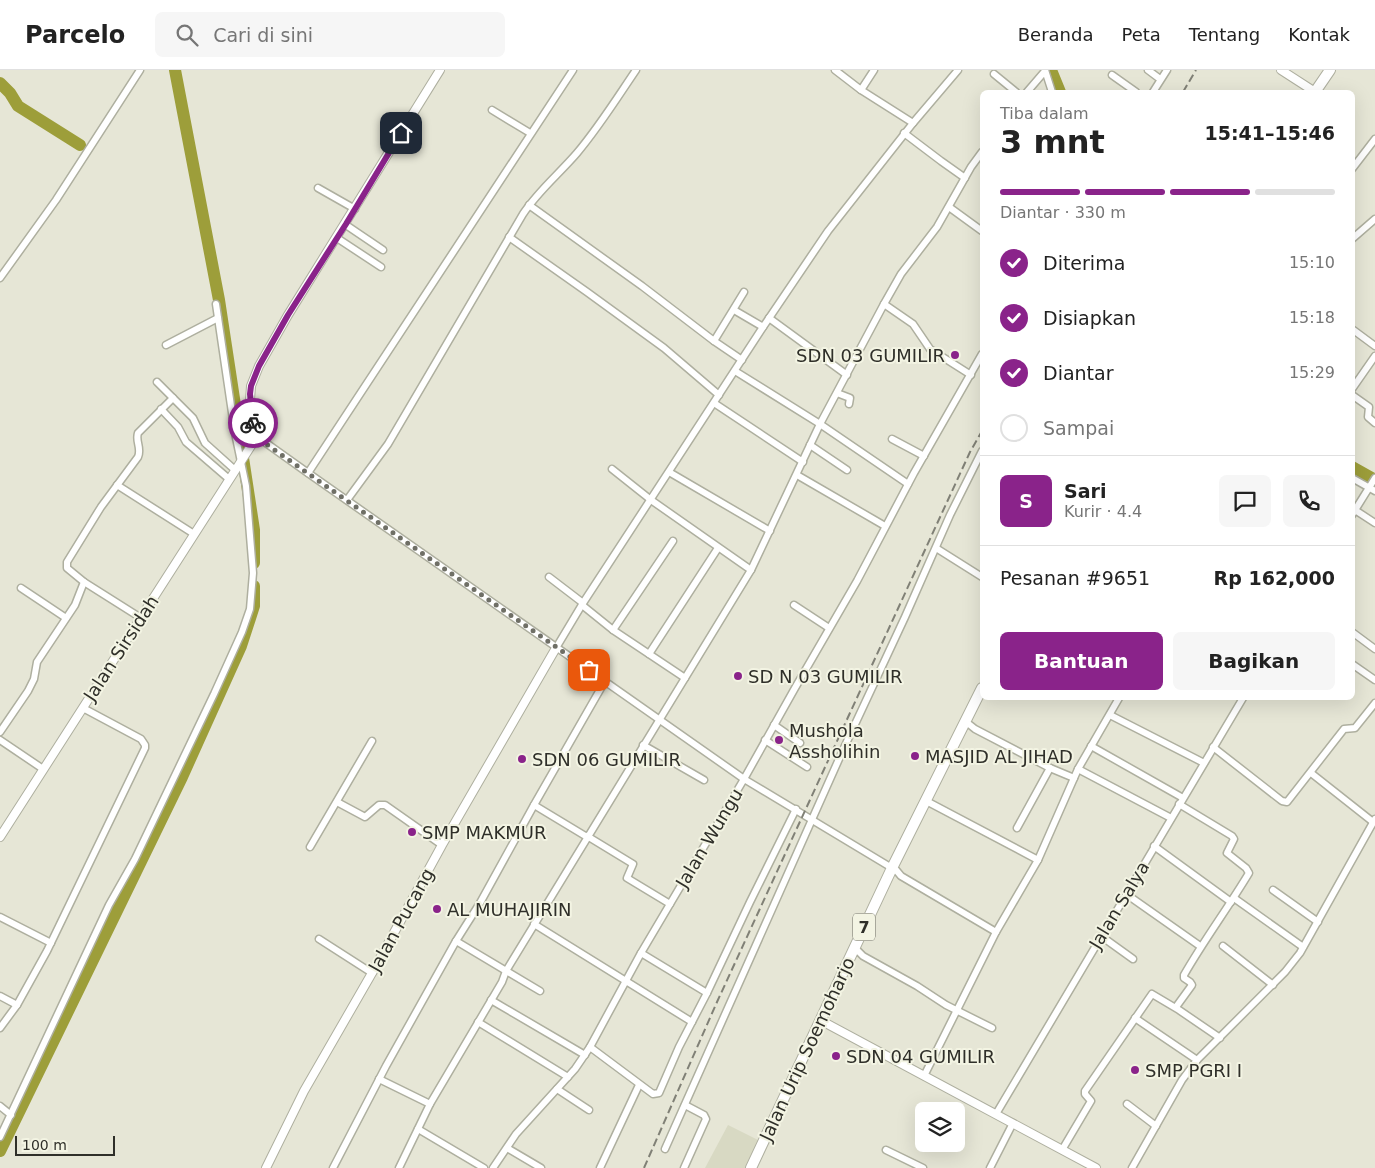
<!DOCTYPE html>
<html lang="id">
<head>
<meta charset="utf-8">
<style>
	:root { --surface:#fff; --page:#f6f6f6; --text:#222; --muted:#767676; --line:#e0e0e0; --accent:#8a238a }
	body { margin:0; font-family:"DejaVu Sans",sans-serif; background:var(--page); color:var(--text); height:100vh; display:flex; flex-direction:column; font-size:19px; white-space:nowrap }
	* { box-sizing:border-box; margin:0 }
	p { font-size:16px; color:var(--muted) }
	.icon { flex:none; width:28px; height:28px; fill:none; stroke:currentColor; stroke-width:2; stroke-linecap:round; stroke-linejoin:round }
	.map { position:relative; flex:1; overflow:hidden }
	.sheet { position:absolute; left:980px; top:20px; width:375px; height:610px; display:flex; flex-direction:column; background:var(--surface); border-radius:8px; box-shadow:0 5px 20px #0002 }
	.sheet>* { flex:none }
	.buttons { position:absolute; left:915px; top:1032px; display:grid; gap:10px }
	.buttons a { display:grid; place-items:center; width:50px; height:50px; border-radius:8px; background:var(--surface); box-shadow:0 5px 20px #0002; font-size:25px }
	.scale { position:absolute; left:15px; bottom:12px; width:100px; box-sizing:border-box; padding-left:5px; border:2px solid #2f2f29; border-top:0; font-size:14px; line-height:18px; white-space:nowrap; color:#2f2f29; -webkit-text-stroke:4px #f3f4e3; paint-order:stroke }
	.pin { position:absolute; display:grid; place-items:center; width:42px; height:42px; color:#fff; margin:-21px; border-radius:10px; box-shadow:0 2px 8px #0006 }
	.courier { position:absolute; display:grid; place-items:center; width:50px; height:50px; margin:-25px; border:4px solid #8a238a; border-radius:50%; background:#fff; color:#222; box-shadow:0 1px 6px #0007 }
	.head em { font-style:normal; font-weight:700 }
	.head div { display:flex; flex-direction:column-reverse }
	.head { display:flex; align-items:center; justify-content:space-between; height:85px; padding:0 20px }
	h1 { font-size:32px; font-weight:700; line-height:38px }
	.bar { display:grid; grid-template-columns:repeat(4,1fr); gap:8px 5px; align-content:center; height:60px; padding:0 20px }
	.bar i { height:6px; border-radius:4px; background:var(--line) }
	.bar .active { background:var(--accent) }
	.bar p { grid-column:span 4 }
	.line { display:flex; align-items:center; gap:12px; padding:0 20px; border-top:1px solid var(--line) }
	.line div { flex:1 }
	.round { display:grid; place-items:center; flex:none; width:52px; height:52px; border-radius:8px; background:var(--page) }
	ol { padding:0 20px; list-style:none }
	li { display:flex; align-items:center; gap:15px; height:55px }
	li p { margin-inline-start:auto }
	li .icon { padding:5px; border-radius:50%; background:var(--accent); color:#fff; stroke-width:4 }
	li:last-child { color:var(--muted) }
	li i { width:28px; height:28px; border:2px solid var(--line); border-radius:50% }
	.cta { display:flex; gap:10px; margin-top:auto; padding:10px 20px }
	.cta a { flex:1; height:58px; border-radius:8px; background:var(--accent); color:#fff; font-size:20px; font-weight:700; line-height:58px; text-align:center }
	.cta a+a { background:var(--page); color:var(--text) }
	header { display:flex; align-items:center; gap:30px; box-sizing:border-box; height:70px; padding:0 25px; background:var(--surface); border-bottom:1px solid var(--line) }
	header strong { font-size:24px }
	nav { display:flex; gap:28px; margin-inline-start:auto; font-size:18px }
	.search { width:350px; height:45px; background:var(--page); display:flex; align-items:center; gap:12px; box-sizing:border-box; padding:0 18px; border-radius:8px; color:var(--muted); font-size:19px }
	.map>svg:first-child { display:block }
</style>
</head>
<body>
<header>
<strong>Parcelo</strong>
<div class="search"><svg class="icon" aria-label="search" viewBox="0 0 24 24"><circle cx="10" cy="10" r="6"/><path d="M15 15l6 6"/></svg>Cari di sini</div>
<nav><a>Beranda</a><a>Peta</a><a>Tentang</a><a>Kontak</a></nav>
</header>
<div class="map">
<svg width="1375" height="1098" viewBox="0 0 1375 1098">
	<rect width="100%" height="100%" fill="#e6e6d6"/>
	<path fill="#d8d9c3" d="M 728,1055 L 758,1070 L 745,1098 L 705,1098 Z"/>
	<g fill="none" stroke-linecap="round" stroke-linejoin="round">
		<g stroke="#9d9e3a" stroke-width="12">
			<path d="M 175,0 L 219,230 L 254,460 L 254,493"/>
			<path d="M 1051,0 L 1060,22"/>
			<path d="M 0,13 L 10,23 L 18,36 L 80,75"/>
			<path d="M 1352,397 L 1375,410"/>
			<path d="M 0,1081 L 182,707 L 241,576 L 254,536 L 254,516"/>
		</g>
		<defs>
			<g id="minor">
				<path d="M 835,0 L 861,20 L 913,53"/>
				<path d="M 1045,0 L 1052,22"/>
				<path d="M 1148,0 L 1160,9"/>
				<path d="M 994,4 L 1016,22"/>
				<path d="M 1112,5 L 1136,22"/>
				<path d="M 861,20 L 874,0"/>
				<path d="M 1027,22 L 1045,1"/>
				<path d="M 1153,22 L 1167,0"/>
				<path d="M 492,40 L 530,63"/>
				<path d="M 904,63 L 941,91 L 965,108"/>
				<path d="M 1352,99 L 1375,69"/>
				<path d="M 318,118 L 355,139"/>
				<path d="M 529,135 L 642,216 L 714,271 L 744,222"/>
				<path d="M 949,137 L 982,161"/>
				<path d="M 346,155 L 383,180"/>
				<path d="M 509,167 L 587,222 L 664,278 L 719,325"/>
				<path d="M 337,168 L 381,197"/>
				<path d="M 1352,169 L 1375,149"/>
				<path d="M 0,208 L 56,130 L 140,0"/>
				<path d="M 884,234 L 913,254 L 930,279 L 971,305"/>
				<path d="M 734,240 L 763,257"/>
				<path d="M 769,248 L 847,305"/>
				<path d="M 1352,259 L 1375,276"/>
				<path d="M 714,271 L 742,290"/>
				<path d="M 166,275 L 218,248"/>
				<path d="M 735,301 L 820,354 L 908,414"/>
				<path d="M 157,312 L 193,348 L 205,373 L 235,400"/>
				<path d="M 1352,319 L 1375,286"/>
				<path d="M 837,323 L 850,328 L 849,334"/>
				<path d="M 1352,325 L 1369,337 L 1368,347 L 1375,353"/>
				<path d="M 714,333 L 803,392"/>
				<path d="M 161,339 L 178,357 L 186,372 L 229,409"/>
				<path d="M 258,365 L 266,373 L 308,403 L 744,709 L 892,798"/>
				<path d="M 892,369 L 924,386"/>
				<path d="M 810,375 L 847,400"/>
				<path d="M 612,399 L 651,430 L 751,500 L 820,354 L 884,234 L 901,204 L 937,157 L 971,97 L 982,82"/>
				<path d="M 669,402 L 770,461"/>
				<path d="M 308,403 L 573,0"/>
				<path d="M 797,405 L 885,456"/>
				<path d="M 1352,408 L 1375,421"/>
				<path d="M 117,415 L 194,464"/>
				<path d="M 347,430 L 388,374 L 523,144 C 538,121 559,104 577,83 C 599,57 617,28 636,0"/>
				<path d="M 1355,440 L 1375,453"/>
				<path d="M 1352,445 L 1375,408"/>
				<path d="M 936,478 L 982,507"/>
				<path d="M 549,507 L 583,533"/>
				<path d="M 84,512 L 141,548"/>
				<path d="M 21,518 L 66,548"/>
				<path d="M 582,535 L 613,560 L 685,608"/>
				<path d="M 794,535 L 829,558"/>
				<path d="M 613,560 L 673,471"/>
				<path d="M 1352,562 L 1375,579"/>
				<path d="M 556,578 L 583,533 L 763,257 L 828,161 L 913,53 L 958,0"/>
				<path d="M 649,584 L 718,478"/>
				<path d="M 1352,594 L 1375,610"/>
				<path d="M 1110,645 L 1204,693"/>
				<path d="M 774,655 L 800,673"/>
				<path d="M 970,655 L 975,659 L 1050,698 L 1074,708"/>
				<path d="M 0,662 L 28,621 L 34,609 L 37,592 L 75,535 L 84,512 L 67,498 L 67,492 L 101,437 L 138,387 C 142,378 135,371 138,363 L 173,328"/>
				<path d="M 0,670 L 43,699"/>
				<path d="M 765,670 L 807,697"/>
				<path d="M 643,675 L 704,710"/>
				<path d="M 1091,676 L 1183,728"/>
				<path d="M 1213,677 L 1282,731 L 1287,732 L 1344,659 L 1355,658 L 1375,633"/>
				<path d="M 1078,699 L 1171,748"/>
				<path d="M 1311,703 L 1373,752"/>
				<path d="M 337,732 L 365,747 L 379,735 L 385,735 L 442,775"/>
				<path d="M 930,733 L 1038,790"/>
				<path d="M 534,735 L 587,767"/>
				<path d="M 1017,758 L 1050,698"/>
				<path d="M 587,766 L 633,794 L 627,808 L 670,834"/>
				<path d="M 1154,776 L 1231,832"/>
				<path d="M 310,777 L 372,671"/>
				<path d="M 896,800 L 901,806 L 996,862"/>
				<path d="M 1273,820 L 1318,852"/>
				<path d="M 1126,824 L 1200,876"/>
				<path d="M 1234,828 L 1303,877"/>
				<path d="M 0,847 L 51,873"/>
				<path d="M 534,854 L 692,952"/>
				<path d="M 1101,866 L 1133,889"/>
				<path d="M 319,869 L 372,903"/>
				<path d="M 456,871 L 540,921"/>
				<path d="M 1223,876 L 1273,915"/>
				<path d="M 858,881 L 863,886 L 917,916 L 946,935 L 992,958"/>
				<path d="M 641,883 L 707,923"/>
				<path d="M 0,926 L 17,935"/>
				<path d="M 491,930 L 585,985"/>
				<path d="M 1176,937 L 1192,915 L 1190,912 L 1184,908 L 1184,905 C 1204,870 1228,838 1249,803 L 1246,798 L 1227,783 L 1234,769 L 1232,766 L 1179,734"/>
				<path d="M 1135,948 L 1197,990"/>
				<path d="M 478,952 L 568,1007"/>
				<path d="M 0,958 L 17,935 L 47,881 L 145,678 L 145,675 L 141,669 L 83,638"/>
				<path d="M 590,977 L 653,1024 L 659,1023 L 679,977 L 707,923 L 750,832 L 796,739"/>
				<path d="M 924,1006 L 996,862 L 1038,790 L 1078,699 L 1119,628"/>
				<path d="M 379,1009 L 430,1034"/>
				<path d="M 557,1019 L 589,1040"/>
				<path d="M 1127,1034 L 1156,1056"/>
				<path d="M 0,1036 L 11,1045"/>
				<path d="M 996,1044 L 1243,628"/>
				<path d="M 418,1059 L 484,1098"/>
				<path d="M 0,1067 L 109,835 L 135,789 L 214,624 L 242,562 L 250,539 L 253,503 L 246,416 L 235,363 L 216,234"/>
				<path d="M 507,1078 L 541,1098"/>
				<path d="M 665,1079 L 843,680 L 905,547 L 950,445 L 982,381"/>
				<path d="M 886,1080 L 923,1098"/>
				<path d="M 1062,1080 L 1091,1031 L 1085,1024 L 1085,1021 L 1152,924 L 1179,940 L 1220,968"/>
				<path d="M 333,1098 L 386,996 L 456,871 L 480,833 L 534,735 L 605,611"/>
				<path d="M 399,1098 L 430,1034 L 502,912 L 506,901 L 751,500"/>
				<path d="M 493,1098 L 516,1064 L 575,999 L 590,977 L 641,883 L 744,709 L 795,618 L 857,511 L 914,403 L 982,284"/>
				<path d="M 600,1098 L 639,1015"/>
				<path d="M 684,1098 L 706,1049 L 704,1045 L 685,1035"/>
				<path d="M 990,1098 L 1013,1053"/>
				<path d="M 1132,1098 L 1182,1010 L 1197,990 L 1285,902 L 1300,883 L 1375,749"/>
			</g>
			<g id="tertiary">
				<path d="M 1281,0 L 1312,20"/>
				<path d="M 0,767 L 258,365 L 251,347 L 250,330 L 251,316 L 259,296 L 288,245 L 440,0"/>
				<path d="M 820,950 L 1096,1098"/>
				<path d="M 266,1098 L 304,1021 L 372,903 L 442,775 L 556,578"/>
			</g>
			<g id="trunk">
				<path d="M 1315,22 L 1330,0"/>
				<path d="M 751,1098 L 892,798 L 982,618"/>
			</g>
		</defs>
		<use href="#minor" stroke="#aeaf9f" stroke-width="9"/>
		<use href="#tertiary" stroke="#aeaf9f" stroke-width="10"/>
		<use href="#trunk" stroke="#aeaf9f" stroke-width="12"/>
		<use href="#minor" stroke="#fff" stroke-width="6"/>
		<use href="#tertiary" stroke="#fff" stroke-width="8"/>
		<use href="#trunk" stroke="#fff" stroke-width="10"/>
		<g stroke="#808076" stroke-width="2" stroke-dasharray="8 4" stroke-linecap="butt">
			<path d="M 1183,22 L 1196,0"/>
			<path d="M 644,1098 L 717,932 L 970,382 L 982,361"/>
		</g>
	</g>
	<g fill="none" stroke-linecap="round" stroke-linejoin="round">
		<path stroke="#6f6f66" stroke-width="5" stroke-dasharray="0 9" d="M 253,353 L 258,365 L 266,374 L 589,600"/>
		<path stroke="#8a238a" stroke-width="6" d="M 253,353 L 250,324 L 251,316 L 259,296 L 288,245 L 346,154 L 401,63"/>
	</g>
	<g fill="#8a238a" stroke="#f3f4e3" stroke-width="2">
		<circle cx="955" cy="285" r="5"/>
		<circle cx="738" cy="606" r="5"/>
		<circle cx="779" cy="670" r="5"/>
		<circle cx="915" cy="686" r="5"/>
		<circle cx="522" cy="689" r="5"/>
		<circle cx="412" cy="762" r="5"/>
		<circle cx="437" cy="839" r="5"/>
		<circle cx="836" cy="986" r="5"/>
		<circle cx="1135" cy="1000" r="5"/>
	</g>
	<g text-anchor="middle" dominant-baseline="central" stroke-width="4" stroke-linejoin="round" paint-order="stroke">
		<rect fill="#f3f4e3" stroke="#6a6a61" stroke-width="1" x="853" y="843.5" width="22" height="27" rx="4"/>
		<g font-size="16" font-weight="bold" fill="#2f2f29">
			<text x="864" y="857">7</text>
		</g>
		<g font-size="18" fill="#2f2f29" stroke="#f3f4e3" text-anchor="start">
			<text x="945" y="285" text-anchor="end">SDN 03 GUMILIR</text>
			<text x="748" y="606">SD N 03 GUMILIR</text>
			<text x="789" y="660">Mushola<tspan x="789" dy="21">Assholihin</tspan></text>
			<text x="925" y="686">MASJID AL JIHAD</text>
			<text x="532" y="689">SDN 06 GUMILIR</text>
			<text x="422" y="762">SMP MAKMUR</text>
			<text x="447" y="839">AL MUHAJIRIN</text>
			<text x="846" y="986">SDN 04 GUMILIR</text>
			<text x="1145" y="1000">SMP PGRI I</text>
		</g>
		<g font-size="18" fill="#2f2f29" stroke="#f3f4e3">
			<text transform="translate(121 578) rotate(-57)">Jalan Sirsidah</text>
			<text transform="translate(709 768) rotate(-59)">Jalan Wungu</text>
			<text transform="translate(1119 835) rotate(-59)">Jalan Salya</text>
			<text transform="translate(401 850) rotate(-61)">Jalan Pucang</text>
			<text transform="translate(807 979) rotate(-65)">Jalan Urip Soemoharjo</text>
		</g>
	</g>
</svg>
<div class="buttons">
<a><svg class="icon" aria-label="layers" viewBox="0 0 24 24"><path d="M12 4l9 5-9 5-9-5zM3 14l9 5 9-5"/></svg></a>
</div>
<div class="scale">100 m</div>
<div class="pin" style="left:589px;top:600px;background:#ea580c"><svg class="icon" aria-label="bag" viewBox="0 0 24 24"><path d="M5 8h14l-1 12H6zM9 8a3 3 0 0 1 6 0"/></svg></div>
<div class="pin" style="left:401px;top:63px;background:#1f2937"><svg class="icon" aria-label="home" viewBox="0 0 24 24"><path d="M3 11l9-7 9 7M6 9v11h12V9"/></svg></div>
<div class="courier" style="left:253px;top:353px"><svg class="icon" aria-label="bike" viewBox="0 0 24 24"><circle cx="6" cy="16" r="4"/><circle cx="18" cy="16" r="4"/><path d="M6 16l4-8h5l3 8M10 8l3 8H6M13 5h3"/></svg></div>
<section class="sheet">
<div class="head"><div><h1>3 mnt</h1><p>Tiba dalam</p></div><em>15:41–15:46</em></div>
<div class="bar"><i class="active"></i><i class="active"></i><i class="active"></i><i></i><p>Diantar · 330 m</p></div>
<ol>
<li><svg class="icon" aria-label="check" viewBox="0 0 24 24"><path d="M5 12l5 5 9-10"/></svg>Diterima<p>15:10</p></li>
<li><svg class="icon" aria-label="check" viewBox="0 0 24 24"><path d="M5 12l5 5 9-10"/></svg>Disiapkan<p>15:18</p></li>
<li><svg class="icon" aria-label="check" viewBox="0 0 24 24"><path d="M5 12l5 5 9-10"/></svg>Diantar<p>15:29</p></li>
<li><i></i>Sampai</li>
</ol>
<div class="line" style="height:90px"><b class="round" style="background:var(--accent);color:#fff">S</b><div><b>Sari</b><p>Kurir · 4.4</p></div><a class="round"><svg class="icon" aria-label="chat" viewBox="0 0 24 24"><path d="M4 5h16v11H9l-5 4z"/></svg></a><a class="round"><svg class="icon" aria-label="phone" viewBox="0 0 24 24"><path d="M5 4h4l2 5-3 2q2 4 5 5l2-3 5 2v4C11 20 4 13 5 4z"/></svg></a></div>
<div class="line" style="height:65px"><div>Pesanan #9651</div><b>Rp 162,000</b></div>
<div class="cta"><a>Bantuan</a><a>Bagikan</a></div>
</section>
</div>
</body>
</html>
